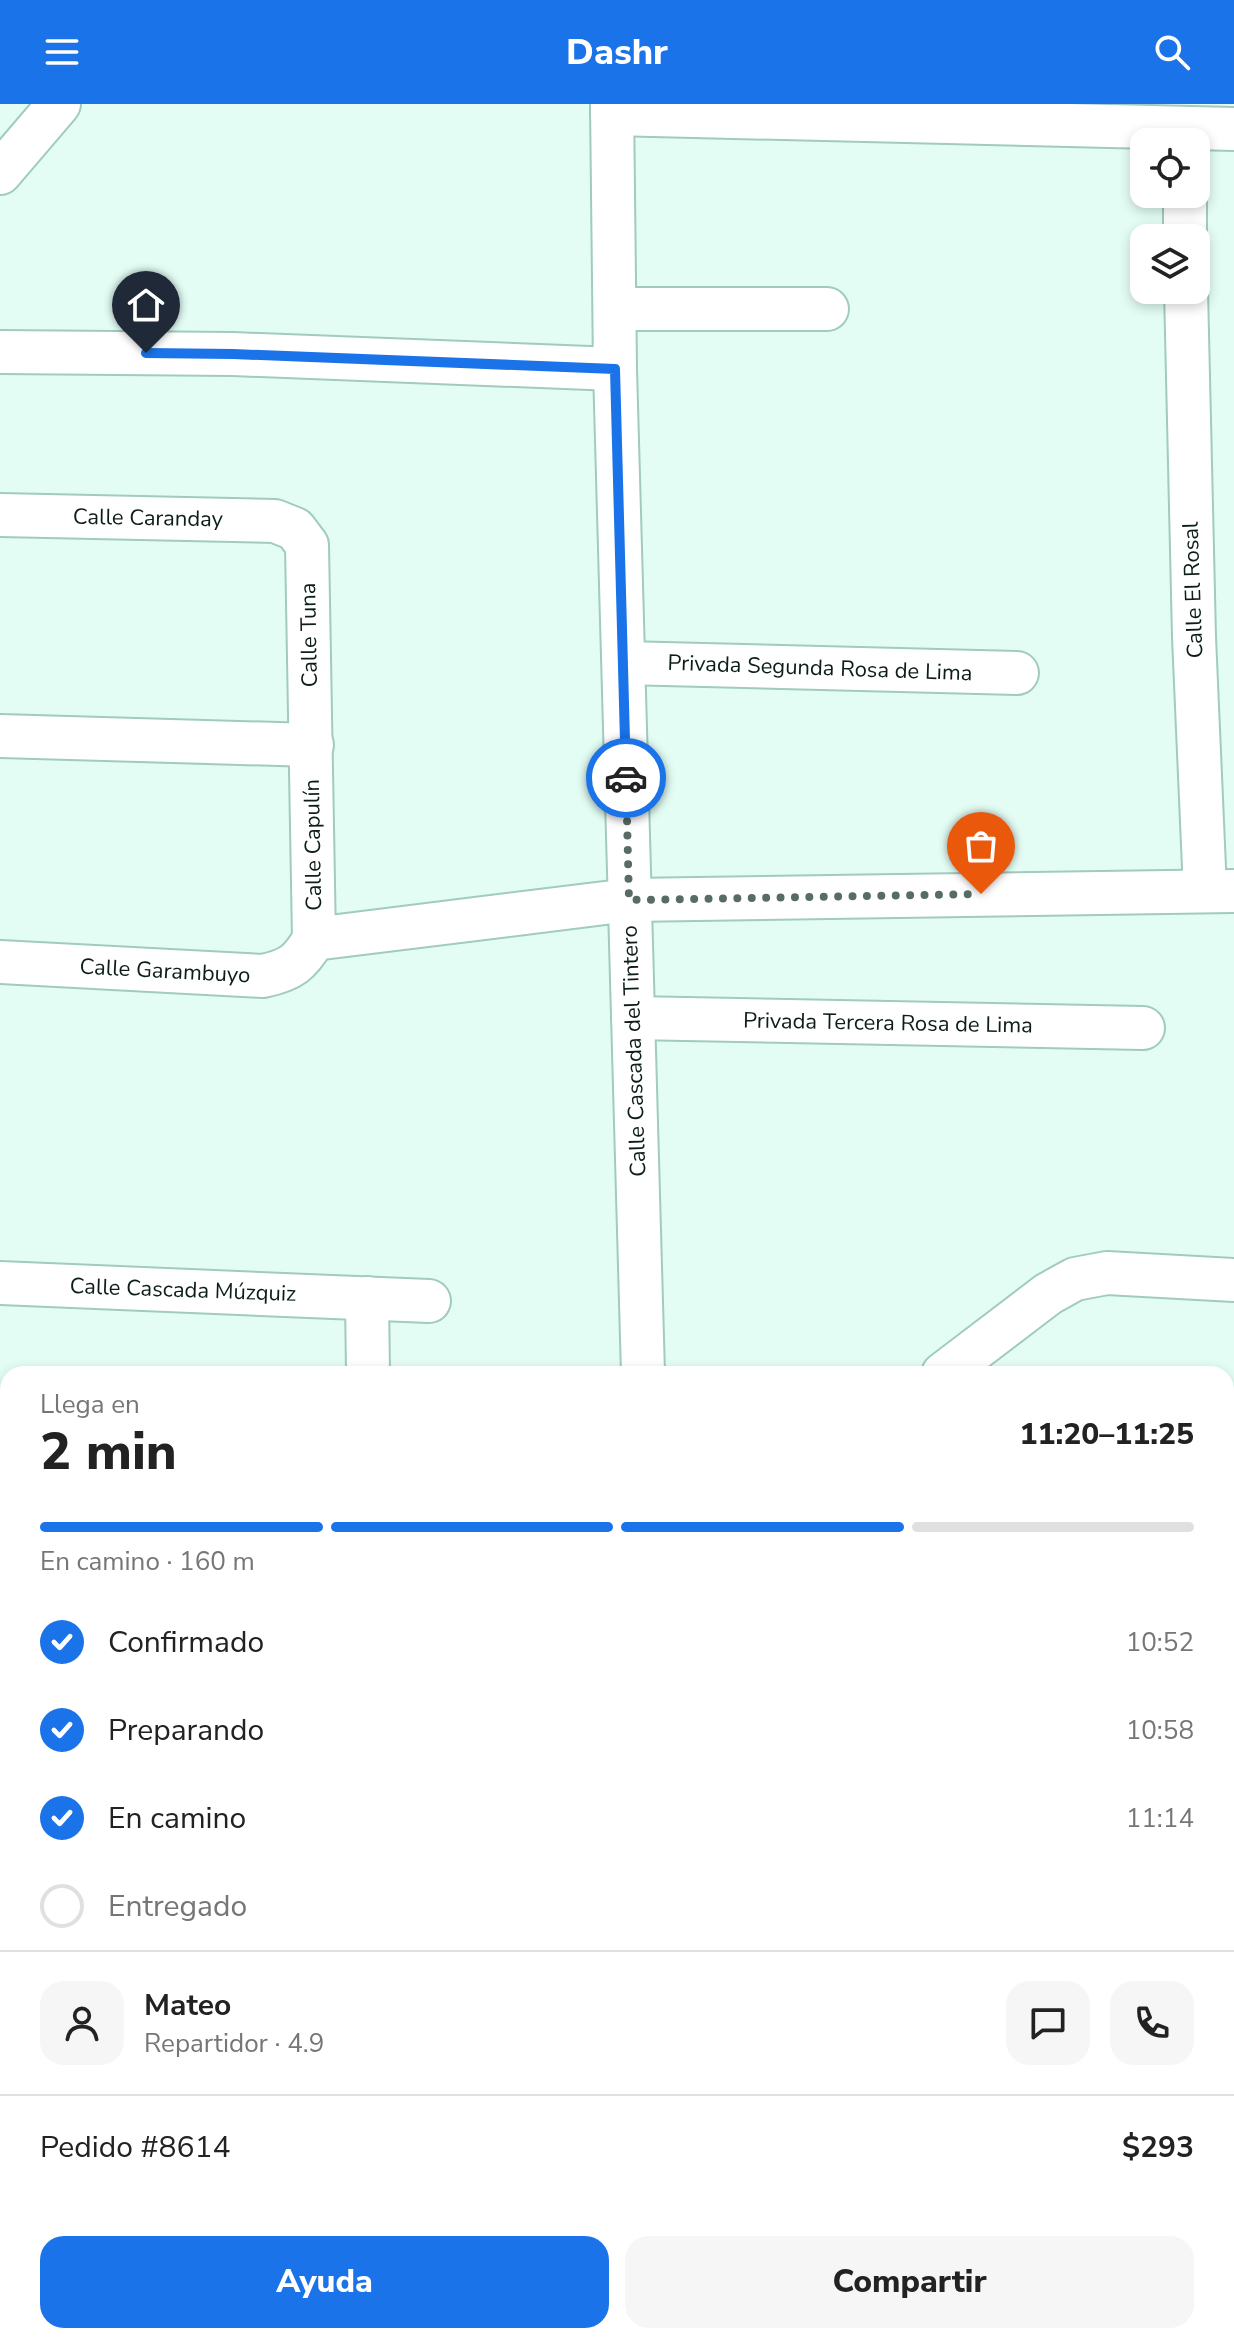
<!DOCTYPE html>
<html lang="es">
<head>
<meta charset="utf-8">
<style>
	:root { --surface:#fff; --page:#f6f6f6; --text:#222; --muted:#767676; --line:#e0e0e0; --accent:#1a73e8 }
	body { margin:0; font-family:"Nunito Sans",sans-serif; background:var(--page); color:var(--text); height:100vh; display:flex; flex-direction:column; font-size:30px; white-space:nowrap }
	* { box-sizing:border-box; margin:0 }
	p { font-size:26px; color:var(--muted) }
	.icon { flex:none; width:44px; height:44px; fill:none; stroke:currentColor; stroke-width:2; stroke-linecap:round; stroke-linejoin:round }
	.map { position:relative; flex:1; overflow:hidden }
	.side { position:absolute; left:0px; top:1262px; width:1234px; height:978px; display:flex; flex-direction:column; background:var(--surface); border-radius:24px 24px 0 0; box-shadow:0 4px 12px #0003 }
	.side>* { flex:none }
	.tools { position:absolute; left:1130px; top:24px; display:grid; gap:16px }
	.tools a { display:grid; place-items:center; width:80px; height:80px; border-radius:16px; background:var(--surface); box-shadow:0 4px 12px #0003; font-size:40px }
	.pin { position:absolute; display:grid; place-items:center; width:68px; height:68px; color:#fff; margin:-82px -34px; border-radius:50% 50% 50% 0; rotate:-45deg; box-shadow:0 0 8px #0007 }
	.pin .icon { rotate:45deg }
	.courier { position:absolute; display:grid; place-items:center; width:80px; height:80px; margin:-40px; border:6px solid #1a73e8; border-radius:50%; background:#fff; color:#222; box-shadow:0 2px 10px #0007 }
	.headline em { font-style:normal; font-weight:800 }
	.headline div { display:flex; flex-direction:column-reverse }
	.headline { display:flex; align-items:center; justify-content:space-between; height:136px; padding:0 40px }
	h1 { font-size:52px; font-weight:800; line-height:60px }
	.bar { display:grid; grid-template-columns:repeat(4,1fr); gap:12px 8px; align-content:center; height:96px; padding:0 40px }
	.bar i { height:10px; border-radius:6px; background:var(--line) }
	.bar .active { background:var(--accent) }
	.bar p { grid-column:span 4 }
	.line { display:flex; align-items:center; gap:20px; padding:0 40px; border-top:2px solid var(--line) }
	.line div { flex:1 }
	.round { display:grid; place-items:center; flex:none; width:84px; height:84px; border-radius:24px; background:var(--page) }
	ol { padding:0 40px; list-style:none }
	li { display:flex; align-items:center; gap:24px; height:88px }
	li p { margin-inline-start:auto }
	li .icon { padding:8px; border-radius:50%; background:var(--accent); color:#fff; stroke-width:4 }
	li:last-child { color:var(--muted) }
	li i { width:44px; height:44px; border:4px solid var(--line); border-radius:50% }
	.action { display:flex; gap:16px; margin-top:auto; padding:16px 40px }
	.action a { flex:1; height:92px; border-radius:24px; background:var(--accent); color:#fff; font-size:32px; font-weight:800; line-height:92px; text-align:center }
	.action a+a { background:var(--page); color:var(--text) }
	header { display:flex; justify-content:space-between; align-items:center; height:104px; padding:0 40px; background:var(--accent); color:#fff; font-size:36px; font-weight:800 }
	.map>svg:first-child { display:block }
</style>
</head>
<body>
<header><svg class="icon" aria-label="menu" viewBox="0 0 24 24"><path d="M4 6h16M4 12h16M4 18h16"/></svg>Dashr<svg class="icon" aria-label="search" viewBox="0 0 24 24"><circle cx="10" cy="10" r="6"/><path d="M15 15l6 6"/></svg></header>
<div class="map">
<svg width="1234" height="2239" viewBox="0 0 1234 2239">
	<rect width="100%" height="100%" fill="#e3fdf5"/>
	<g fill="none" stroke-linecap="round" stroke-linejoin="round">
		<defs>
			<path id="lane" d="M 1226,1316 L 1234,1316"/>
			<g id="street">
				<path d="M 612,0 L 615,265 L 643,1270"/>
				<path d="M 612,10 L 1234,25"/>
				<path d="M 0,69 L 59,0"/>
				<path d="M 1185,90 L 1185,134"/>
				<path d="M 1186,186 L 1194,533 L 1205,787"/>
				<path d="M 615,205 L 827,205"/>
				<path d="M 0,248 L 233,250 L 615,265"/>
				<path d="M 0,411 L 275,417 L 295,425 L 307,441 L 314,835"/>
				<path d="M 624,559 L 1017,569"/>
				<path d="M 0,632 L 312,641"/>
				<path d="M 314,835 L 629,796 L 1234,787"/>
				<path d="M 0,858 L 263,872 C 291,866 300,859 314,835"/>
				<path d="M 633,914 L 1143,924"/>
				<path d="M 0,1179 L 429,1197"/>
				<path d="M 367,1194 L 368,1270"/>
				<path d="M 943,1270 L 1048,1190 L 1075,1175 L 1107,1169 L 1234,1176"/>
				<path d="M 0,1428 L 8,1428"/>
				<path d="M 0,1610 L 8,1608"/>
				<path d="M 0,1708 L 8,1720"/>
				<path d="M 0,1932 L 8,1926"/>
				<path d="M 395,2232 L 397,2239"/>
				<path d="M 668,2232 L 668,2239"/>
				<path d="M 54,2239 L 63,2232"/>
			</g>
			<g id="highway">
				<path d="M 1226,2155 L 1234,2148"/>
				<path d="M 1115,2239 L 1124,2232"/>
				<path d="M 1198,2239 L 1207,2232"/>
			</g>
		</defs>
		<use href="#lane" stroke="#a0cbbe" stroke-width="24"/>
		<use href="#street" stroke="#a0cbbe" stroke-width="46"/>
		<use href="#highway" stroke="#a0cbbe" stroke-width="48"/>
		<path stroke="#7d928c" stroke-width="5" stroke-dasharray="8 4" stroke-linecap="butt" d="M 1226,1432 L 1234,1432"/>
		<use href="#lane" stroke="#fff" stroke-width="20"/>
		<use href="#street" stroke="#fff" stroke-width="42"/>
		<use href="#highway" stroke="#fff" stroke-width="44"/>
	</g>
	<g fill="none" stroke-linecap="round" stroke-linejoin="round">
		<path stroke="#586c66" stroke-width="8" stroke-dasharray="0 14.4" d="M 626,674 L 629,796 L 981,790"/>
		<path stroke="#1a73e8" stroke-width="10" d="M 146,249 L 233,250 L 615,265 L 626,674"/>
	</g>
	<g text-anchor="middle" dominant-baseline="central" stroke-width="6" stroke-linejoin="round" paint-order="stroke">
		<g font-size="22" fill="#0d1e19" stroke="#fff">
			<text transform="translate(148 414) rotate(1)">Calle Caranday</text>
			<text transform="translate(1193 486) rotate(-92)">Calle El Rosal</text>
			<text transform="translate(309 531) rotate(-91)">Calle Tuna</text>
			<text transform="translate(820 564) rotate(2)">Privada Segunda Rosa de Lima</text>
			<text transform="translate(313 741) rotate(-91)">Calle Capulín</text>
			<text transform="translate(165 867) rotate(3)">Calle Garambuyo</text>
			<text transform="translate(888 919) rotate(1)">Privada Tercera Rosa de Lima</text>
			<text transform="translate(634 947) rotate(-92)">Calle Cascada del Tintero</text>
			<text transform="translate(183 1186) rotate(2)">Calle Cascada Múzquiz</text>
		</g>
	</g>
</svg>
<div class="tools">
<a><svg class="icon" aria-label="locate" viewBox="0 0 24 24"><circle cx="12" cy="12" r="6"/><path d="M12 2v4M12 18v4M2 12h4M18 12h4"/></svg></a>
<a><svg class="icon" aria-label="layers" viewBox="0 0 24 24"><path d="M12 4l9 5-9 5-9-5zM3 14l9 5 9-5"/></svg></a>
</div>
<div class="pin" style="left:981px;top:790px;background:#ea580c"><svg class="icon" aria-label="bag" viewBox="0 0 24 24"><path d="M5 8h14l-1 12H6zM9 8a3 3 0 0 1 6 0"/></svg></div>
<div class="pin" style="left:146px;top:249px;background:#1f2937"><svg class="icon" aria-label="home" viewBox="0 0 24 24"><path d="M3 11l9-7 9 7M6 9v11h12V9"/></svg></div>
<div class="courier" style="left:626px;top:674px"><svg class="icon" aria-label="car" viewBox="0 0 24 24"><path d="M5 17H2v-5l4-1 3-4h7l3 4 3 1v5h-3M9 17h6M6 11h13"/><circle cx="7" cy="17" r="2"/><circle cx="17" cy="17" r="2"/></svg></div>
<section class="side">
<div class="headline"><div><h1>2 min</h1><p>Llega en</p></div><em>11:20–11:25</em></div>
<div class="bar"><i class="active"></i><i class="active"></i><i class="active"></i><i></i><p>En camino · 160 m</p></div>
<ol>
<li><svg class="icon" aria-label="check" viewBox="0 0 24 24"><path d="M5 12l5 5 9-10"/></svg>Confirmado<p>10:52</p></li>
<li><svg class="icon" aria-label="check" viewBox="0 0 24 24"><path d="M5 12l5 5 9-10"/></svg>Preparando<p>10:58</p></li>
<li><svg class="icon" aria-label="check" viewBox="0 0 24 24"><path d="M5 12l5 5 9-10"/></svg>En camino<p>11:14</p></li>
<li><i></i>Entregado</li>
</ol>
<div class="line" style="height:144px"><a class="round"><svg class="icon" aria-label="person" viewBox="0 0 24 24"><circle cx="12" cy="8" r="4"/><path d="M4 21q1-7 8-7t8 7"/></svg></a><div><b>Mateo</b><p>Repartidor · 4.9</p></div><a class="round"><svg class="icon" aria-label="chat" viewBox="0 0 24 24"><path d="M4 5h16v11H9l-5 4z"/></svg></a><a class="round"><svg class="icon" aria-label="phone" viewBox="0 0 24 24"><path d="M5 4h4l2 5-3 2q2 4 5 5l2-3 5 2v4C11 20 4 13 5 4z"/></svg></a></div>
<div class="line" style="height:104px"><div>Pedido #8614</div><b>$293</b></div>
<div class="action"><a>Ayuda</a><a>Compartir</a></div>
</section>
</div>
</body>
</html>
